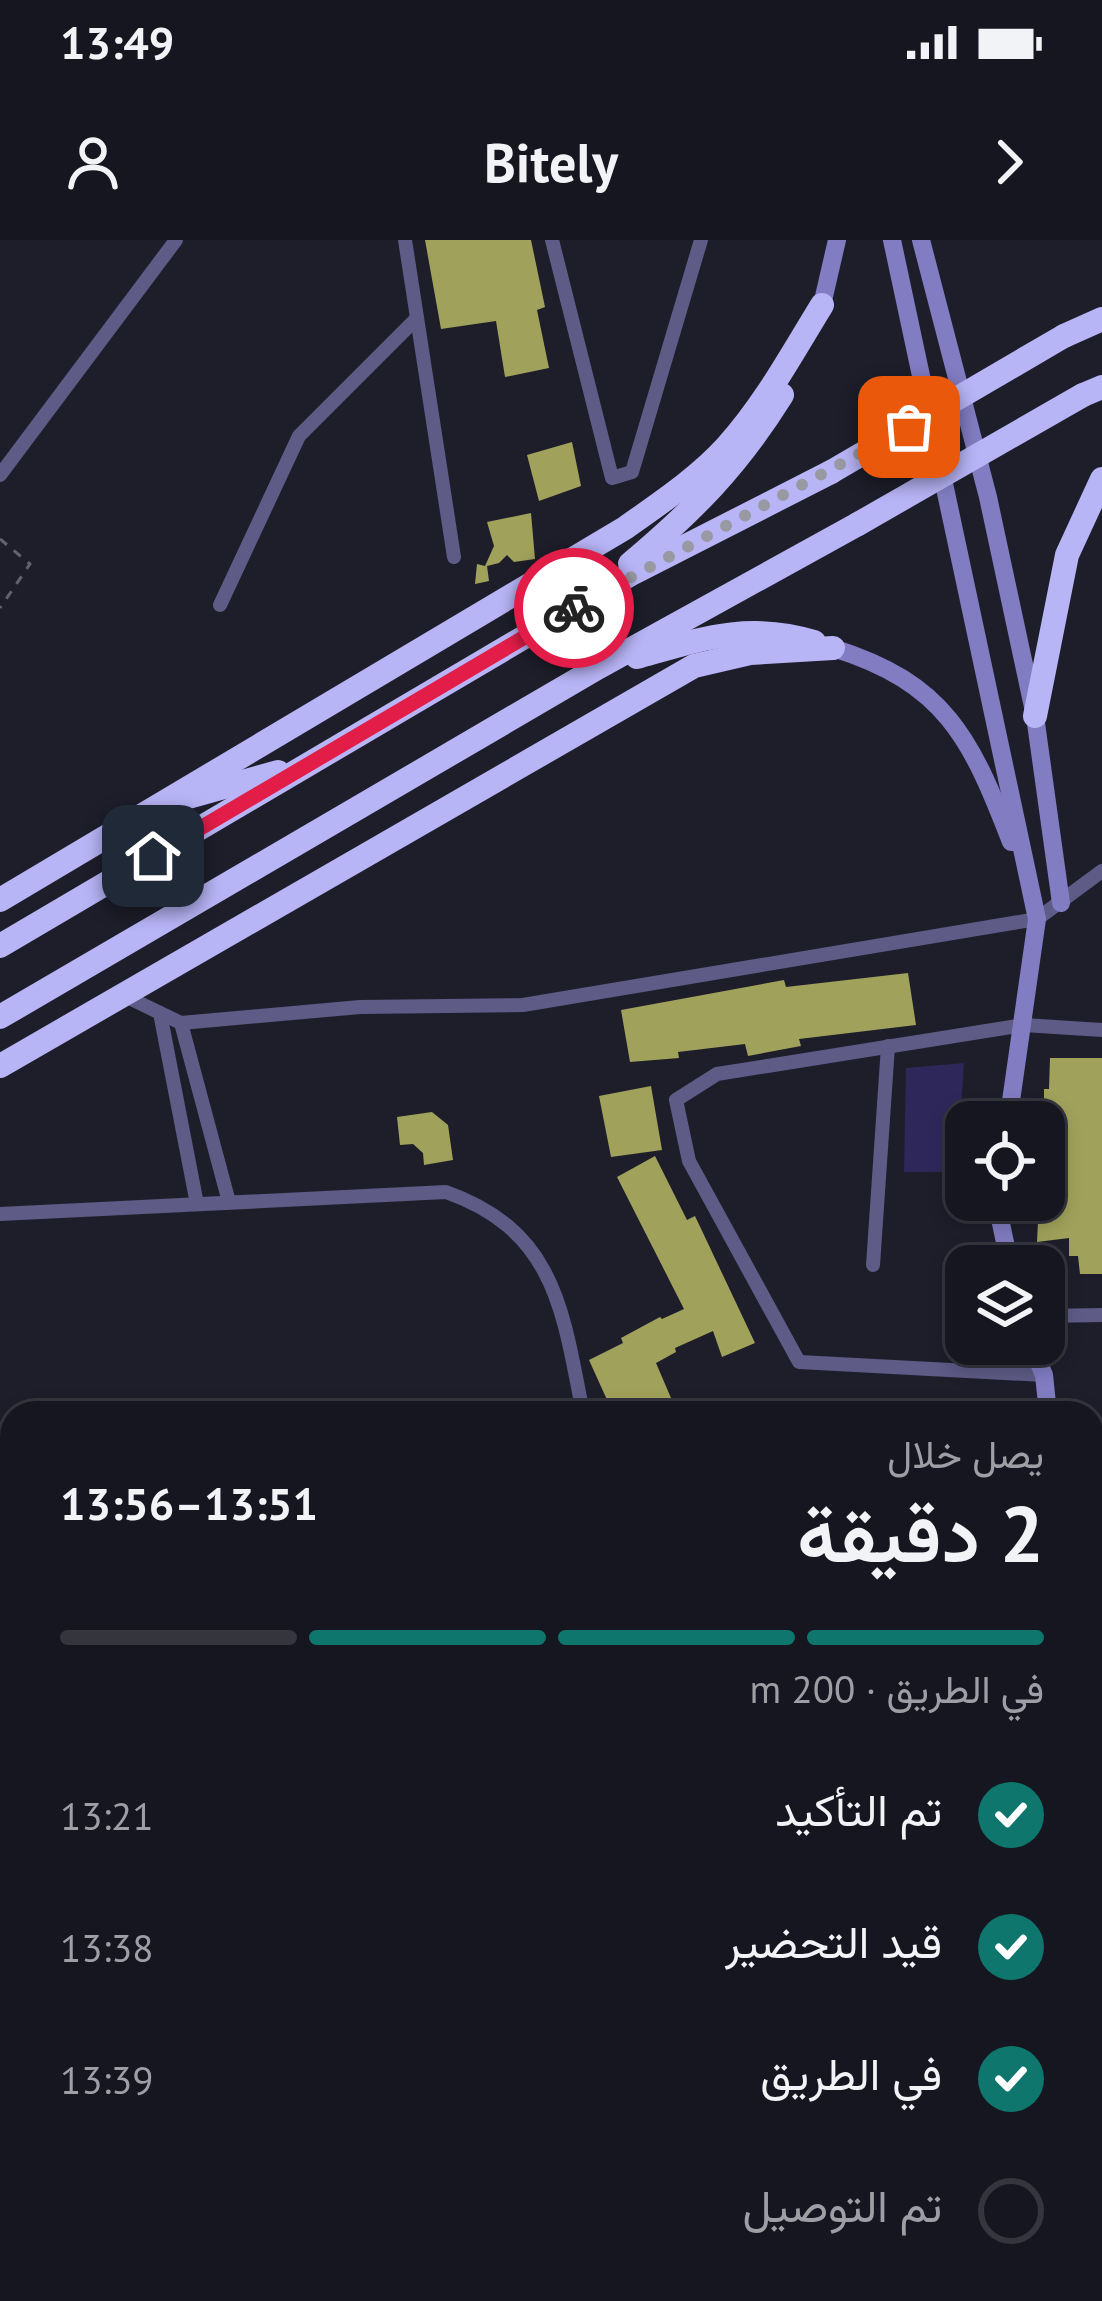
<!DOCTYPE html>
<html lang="ar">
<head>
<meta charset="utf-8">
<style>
	:root { --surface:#161620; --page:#23232d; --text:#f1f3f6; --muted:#9e9fa5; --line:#35353e; --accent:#0f766e }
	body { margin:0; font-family:"PT Sans",Vazirmatn,sans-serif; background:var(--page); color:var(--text); direction:rtl; height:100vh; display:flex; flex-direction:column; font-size:45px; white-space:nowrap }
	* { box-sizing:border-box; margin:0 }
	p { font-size:39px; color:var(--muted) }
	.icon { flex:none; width:66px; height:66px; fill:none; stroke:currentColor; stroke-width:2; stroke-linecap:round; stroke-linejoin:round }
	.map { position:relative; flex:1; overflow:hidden; direction:ltr }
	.sheet { position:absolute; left:0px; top:1161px; width:1104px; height:900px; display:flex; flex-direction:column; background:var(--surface); border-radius:36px 36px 0 0; box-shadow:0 6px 18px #0003,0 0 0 3px var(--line); direction:rtl }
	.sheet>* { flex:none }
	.fabs { position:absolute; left:945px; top:861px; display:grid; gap:24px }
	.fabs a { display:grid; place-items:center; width:120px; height:120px; border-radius:24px; background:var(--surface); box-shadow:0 6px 18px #0003,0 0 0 3px var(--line); font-size:60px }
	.pin { position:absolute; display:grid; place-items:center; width:102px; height:102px; color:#fff; margin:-51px; border-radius:24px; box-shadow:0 6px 18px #0006 }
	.courier { position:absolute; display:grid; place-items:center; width:120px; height:120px; margin:-60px; border:9px solid #e11d48; border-radius:50%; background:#fff; color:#222; box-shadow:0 3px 15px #0007 }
	.overview em { font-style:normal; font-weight:600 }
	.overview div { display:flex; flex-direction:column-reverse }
	.overview { display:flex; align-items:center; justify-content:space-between; height:204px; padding:0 60px }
	h1 { font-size:78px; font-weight:600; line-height:90px }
	.bar { display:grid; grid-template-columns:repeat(4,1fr); gap:18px 12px; align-content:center; height:144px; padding:0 60px }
	.bar i { height:15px; border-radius:9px; background:var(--line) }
	.bar .selected { background:var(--accent) }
	.bar p { grid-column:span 4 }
	ol { padding:0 60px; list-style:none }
	li { display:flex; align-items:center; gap:36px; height:132px }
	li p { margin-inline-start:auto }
	li .icon { padding:12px; border-radius:50%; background:var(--accent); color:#fff; stroke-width:4 }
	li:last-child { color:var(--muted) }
	li i { width:66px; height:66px; border:6px solid var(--line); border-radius:50% }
	.status { display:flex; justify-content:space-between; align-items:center; height:84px; padding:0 60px; background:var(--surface); direction:ltr }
	.status svg { height:33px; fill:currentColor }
	header { display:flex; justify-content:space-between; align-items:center; height:156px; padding:0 60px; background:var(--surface); font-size:54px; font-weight:600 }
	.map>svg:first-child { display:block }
</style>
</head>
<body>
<div class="status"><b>13:49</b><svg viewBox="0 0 49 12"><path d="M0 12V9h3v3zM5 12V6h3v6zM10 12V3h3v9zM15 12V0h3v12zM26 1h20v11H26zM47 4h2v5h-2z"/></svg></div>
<header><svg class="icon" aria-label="forward" viewBox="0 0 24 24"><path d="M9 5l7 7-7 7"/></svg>Bitely<svg class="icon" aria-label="person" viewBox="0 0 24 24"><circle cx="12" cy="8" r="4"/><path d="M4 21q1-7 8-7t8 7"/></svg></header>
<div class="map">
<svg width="1102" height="2061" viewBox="0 0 1102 2061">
	<rect width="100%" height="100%" fill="#1e1e2b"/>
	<path fill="#2e2759" d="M 964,823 L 957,932 L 904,932 L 906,828 Z"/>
	<g fill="#a0a25b">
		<path d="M 425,0 L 531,0 L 545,67 L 537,70 L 549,128 L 505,137 L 496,81 L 441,89 Z"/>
		<path d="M 572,202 L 581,246 L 539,261 L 527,215 Z"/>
		<path d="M 531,273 L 535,319 L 514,322 L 507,315 L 499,323 L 487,326 L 489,341 L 475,344 L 477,324 L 485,326 L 494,306 L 487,282 Z"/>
		<path d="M 908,733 L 916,785 L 799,799 L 801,806 L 748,816 L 745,804 L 678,812 L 679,818 L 630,822 L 621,770 L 784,740 L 786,747 Z"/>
		<path d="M 1050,818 L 1102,818 L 1102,1034 L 1080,1034 L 1078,1016 L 1069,1016 L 1069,998 L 1037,1002 L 1039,960 L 1044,960 L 1044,849 L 1049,849 Z"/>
		<path d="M 651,846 L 662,910 L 611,917 L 599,856 Z"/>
		<path d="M 432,872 L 448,885 L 453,920 L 424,925 L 423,913 L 413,904 L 400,905 L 397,877 Z"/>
		<path d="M 655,916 L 687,980 L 695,976 L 755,1103 L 722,1117 L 713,1091 L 675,1108 L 676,1112 L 656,1123 L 674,1165 L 659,1173 L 613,1173 L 589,1120 L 623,1103 L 621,1098 L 660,1077 L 662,1079 L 684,1069 L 617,937 Z"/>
		<rect x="0" y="1380" width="12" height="46"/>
		<path d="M 17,2049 L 122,2049 L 126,2061 L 19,2061 Z"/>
		<path d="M 152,2049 L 546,2049 L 546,2061 L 154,2061 Z"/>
		<path d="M 589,2049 L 675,2049 L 676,2061 L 588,2061 Z"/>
		<path d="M 716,2049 L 795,2049 L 794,2061 L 716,2061 Z"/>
		<rect x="838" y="2049" width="264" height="12"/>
	</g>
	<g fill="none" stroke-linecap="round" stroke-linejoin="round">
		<path stroke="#62626e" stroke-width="3" stroke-dasharray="9 9" stroke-linecap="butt" d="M 0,299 L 30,324 L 0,368"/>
		<g stroke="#5e5b87" stroke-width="14">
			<path d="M 405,0 L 454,317"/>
			<path d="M 552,0 L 612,238 L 632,232 L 701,0"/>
			<path d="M 0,235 L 176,0"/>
			<path d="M 220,365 L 299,196 L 417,78"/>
			<path d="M 123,755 L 181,783 L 360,767 L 523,765 L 1037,679 L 1102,631"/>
			<path d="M 160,773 L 197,964"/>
			<path d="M 181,783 L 229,962"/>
			<path d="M 0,974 L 446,952 C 556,991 563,1072 583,1173"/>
			<path d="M 873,1025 L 888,806"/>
			<path d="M 1044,1076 L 1102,1075"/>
			<path d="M 1044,1135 L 799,1122 L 689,921 L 676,860 L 717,834 L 1024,785 L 1102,790"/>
			<path d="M 1092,1249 L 1102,1249"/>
			<path d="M 0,1369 L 12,1369"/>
			<path d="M 1092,1374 L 1102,1375"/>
			<path d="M 1092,1517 L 1102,1517"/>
			<path d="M 1092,1657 L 1102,1657"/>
			<path d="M 1092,1804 L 1102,1804"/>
			<path d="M 0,1809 L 12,1809"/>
			<path d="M 1092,1949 L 1102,1949"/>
			<path d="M 0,1956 L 12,1956"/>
			<path d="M 140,2049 L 143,2061"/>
			<path d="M 577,2049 L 577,2061"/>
			<path d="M 821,2049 L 821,2061"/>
			<path d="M 705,2061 L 705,2049"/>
		</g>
		<g stroke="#827cc2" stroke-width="18">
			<path d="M 892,0 L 1037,679 L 1008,882"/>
			<path d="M 921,0 L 988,257 L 1035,476 L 1061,663"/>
			<path d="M 822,65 L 837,0"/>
			<path d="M 833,408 C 945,443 971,498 1011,602"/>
			<path d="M 996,960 L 1010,1026"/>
			<path d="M 1031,1104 L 1044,1135 L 1048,1173"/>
		</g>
		<g stroke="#b8b5f7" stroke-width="24">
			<path d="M 1064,96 L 1102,79"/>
			<path d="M 1083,155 L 1102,147"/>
			<path d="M 630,324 C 695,269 737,227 782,155"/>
			<path d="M 637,417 C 701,399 748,382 814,402"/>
			<path d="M 1035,476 L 1067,315 L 1102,239"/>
			<path d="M 185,558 L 278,532"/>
			<path d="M 0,660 L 625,288 C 660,263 698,238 727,206 C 765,164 793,112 822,65"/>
			<path d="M 0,706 L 633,333 L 831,232"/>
			<path d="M 0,777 L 599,427 L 858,284"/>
			<path d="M 0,826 L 694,426 L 750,413 L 833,408"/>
		</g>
		<g stroke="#b8b5f7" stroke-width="24">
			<path d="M 831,232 L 1064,96"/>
			<path d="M 858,284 L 1083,155"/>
		</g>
	</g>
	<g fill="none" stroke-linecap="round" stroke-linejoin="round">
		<path stroke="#9999a4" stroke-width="12" stroke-dasharray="0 21.6" d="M 574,368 L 909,187"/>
		<path stroke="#e11d48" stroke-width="15" d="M 153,616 L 574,368"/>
	</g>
</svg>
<div class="fabs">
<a><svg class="icon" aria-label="locate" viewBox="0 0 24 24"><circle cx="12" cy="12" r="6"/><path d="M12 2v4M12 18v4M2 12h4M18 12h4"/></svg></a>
<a><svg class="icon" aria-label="layers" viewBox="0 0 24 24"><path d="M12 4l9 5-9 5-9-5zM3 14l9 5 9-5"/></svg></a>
</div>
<div class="pin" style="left:909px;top:187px;background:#ea580c"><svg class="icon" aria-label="bag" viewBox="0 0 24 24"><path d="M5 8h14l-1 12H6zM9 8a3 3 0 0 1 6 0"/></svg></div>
<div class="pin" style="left:153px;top:616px;background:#1f2937"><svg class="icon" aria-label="home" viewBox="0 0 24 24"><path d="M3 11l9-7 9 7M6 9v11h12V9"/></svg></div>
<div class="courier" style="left:574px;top:368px"><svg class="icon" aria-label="bike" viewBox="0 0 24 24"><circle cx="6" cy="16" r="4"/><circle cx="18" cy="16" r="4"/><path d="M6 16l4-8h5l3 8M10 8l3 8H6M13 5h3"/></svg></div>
<section class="sheet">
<div class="overview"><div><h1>2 دقيقة</h1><p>يصل خلال</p></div><em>13:51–13:56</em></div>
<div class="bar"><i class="selected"></i><i class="selected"></i><i class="selected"></i><i></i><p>في الطريق · 200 m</p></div>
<ol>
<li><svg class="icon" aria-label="check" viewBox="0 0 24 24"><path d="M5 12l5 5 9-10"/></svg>تم التأكيد<p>13:21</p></li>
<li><svg class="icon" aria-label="check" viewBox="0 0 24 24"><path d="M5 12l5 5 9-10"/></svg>قيد التحضير<p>13:38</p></li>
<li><svg class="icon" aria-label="check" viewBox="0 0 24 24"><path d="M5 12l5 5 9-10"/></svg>في الطريق<p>13:39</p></li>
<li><i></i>تم التوصيل</li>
</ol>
</section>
</div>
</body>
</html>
